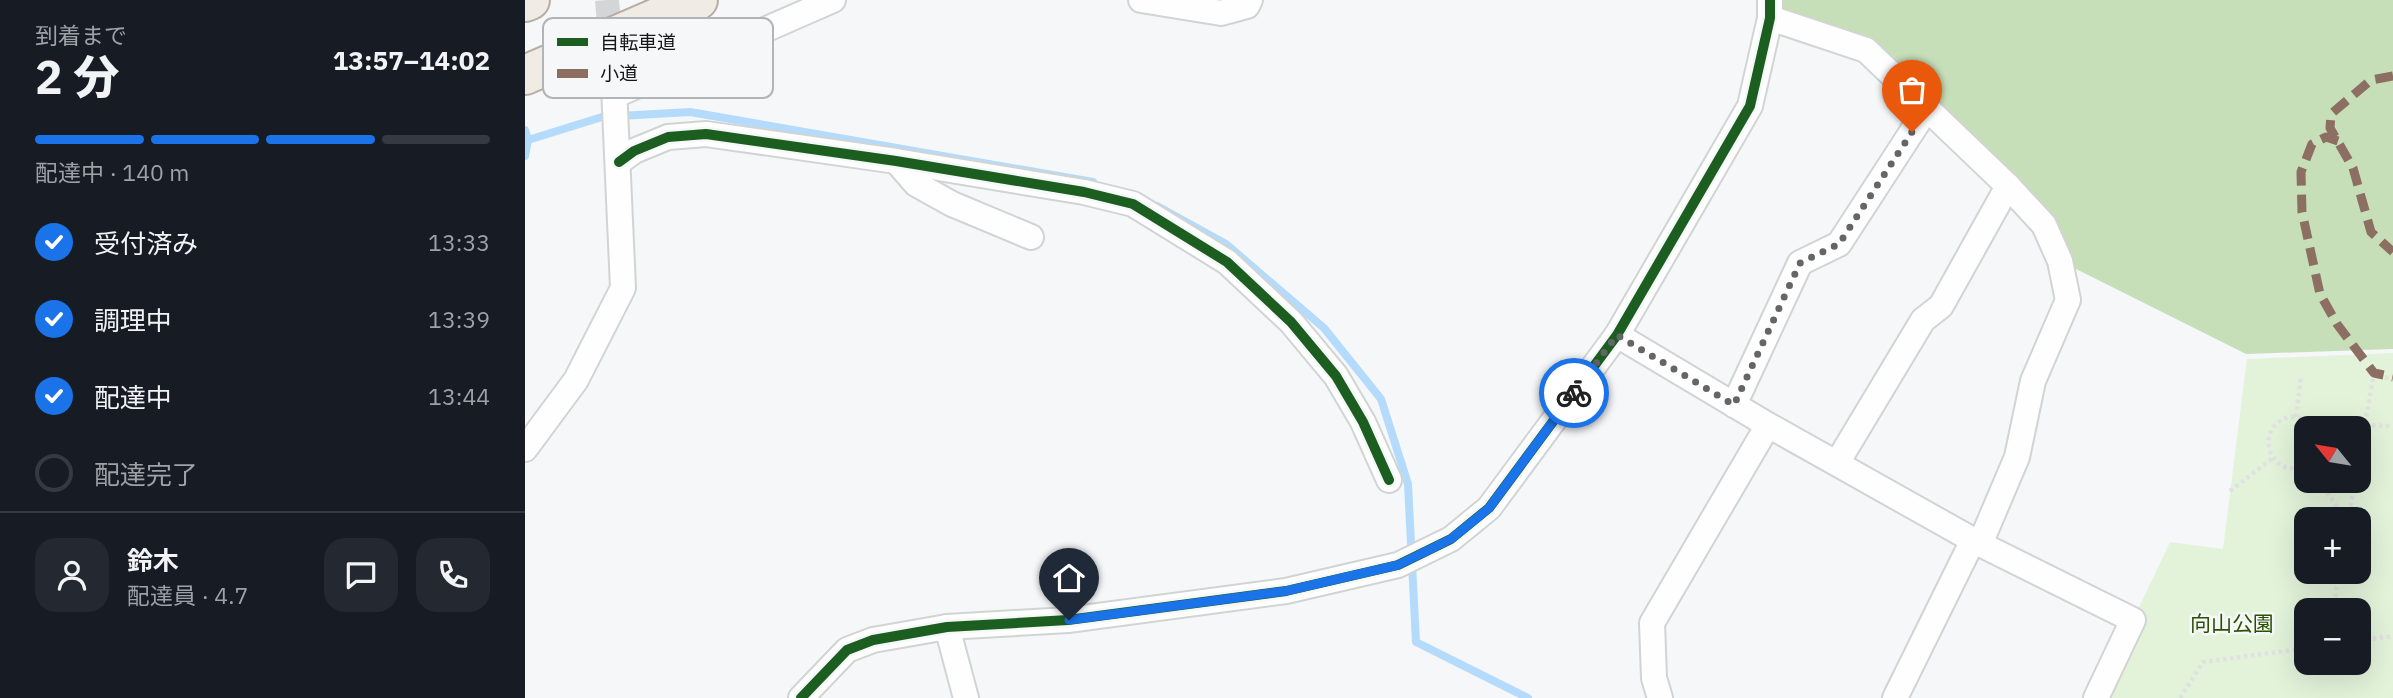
<!DOCTYPE html>
<html lang="ja">
<head>
<meta charset="utf-8">
<style>
	:root { --surface:#171b24; --page:#242831; --text:#f1f3f6; --muted:#9ea1a6; --line:#363941; --accent:#1a73e8 }
	body { margin:0; font-family:"IBM Plex Sans","Noto Sans JP",sans-serif; background:var(--page); color:var(--text); height:100vh; display:flex; flex-direction:column; font-size:26px; white-space:nowrap }
	* { box-sizing:border-box; margin:0 }
	p { font-size:23px; color:var(--muted) }
	.icon { flex:none; width:38px; height:38px; fill:none; stroke:currentColor; stroke-width:2; stroke-linecap:round; stroke-linejoin:round }
	.map { position:relative; flex:1; overflow:hidden }
	.sheet { display:flex; flex-direction:column; background:var(--surface); width:525px }
	.sheet>* { flex:none }
	.needle { width:46px; rotate:300deg }
	.controls { position:absolute; left:1769px; top:416px; display:grid; gap:14px }
	.controls a { display:grid; place-items:center; width:77px; height:77px; border-radius:14px; background:var(--surface); box-shadow:0 7px 28px #0002; font-size:35px }
	.pin { position:absolute; display:grid; place-items:center; width:60px; height:60px; color:#fff; margin:-72px -30px; border-radius:50% 50% 50% 0; rotate:-45deg; box-shadow:0 0 7px #0007 }
	.pin .icon { rotate:45deg }
	.courier { position:absolute; display:grid; place-items:center; width:70px; height:70px; margin:-35px; border:5px solid #1a73e8; border-radius:50%; background:#fff; color:#222; box-shadow:0 2px 9px #0007 }
	.summary em { font-style:normal; font-weight:800 }
	.summary div { display:flex; flex-direction:column-reverse }
	.summary { display:flex; align-items:center; justify-content:space-between; height:119px; padding:0 35px }
	h1 { font-size:46px; font-weight:800; line-height:52px }
	.bar { display:grid; grid-template-columns:repeat(4,1fr); gap:10px 7px; align-content:center; height:84px; padding:0 35px }
	.bar i { height:9px; border-radius:5px; background:var(--line) }
	.bar .active { background:var(--accent) }
	.bar p { grid-column:span 4 }
	.line { display:flex; align-items:center; gap:18px; padding:0 35px; border-top:2px solid var(--line) }
	.line div { flex:1 }
	.round { display:grid; place-items:center; flex:none; width:74px; height:74px; border-radius:21px; background:var(--page) }
	ol { padding:0 35px; list-style:none }
	li { display:flex; align-items:center; gap:21px; height:77px }
	li p { margin-inline-start:auto }
	li .icon { padding:7px; border-radius:50%; background:var(--accent); color:#fff; stroke-width:4 }
	li:last-child { color:var(--muted) }
	li i { width:38px; height:38px; border:4px solid var(--line); border-radius:50% }
	main { display:flex; flex:1; min-height:0 }
	.map>svg:first-child { display:block }
</style>
</head>
<body>
<main>
<section class="sheet">
<div class="summary"><div><h1>2 分</h1><p>到着まで</p></div><em>13:57–14:02</em></div>
<div class="bar"><i class="active"></i><i class="active"></i><i class="active"></i><i></i><p>配達中 · 140 m</p></div>
<ol>
<li><svg class="icon" aria-label="check" viewBox="0 0 24 24"><path d="M5 12l5 5 9-10"/></svg>受付済み<p>13:33</p></li>
<li><svg class="icon" aria-label="check" viewBox="0 0 24 24"><path d="M5 12l5 5 9-10"/></svg>調理中<p>13:39</p></li>
<li><svg class="icon" aria-label="check" viewBox="0 0 24 24"><path d="M5 12l5 5 9-10"/></svg>配達中<p>13:44</p></li>
<li><i></i>配達完了</li>
</ol>
<div class="line" style="height:126px"><a class="round"><svg class="icon" aria-label="person" viewBox="0 0 24 24"><circle cx="12" cy="8" r="4"/><path d="M4 21q1-7 8-7t8 7"/></svg></a><div><b>鈴木</b><p>配達員 · 4.7</p></div><a class="round"><svg class="icon" aria-label="chat" viewBox="0 0 24 24"><path d="M4 5h16v11H9l-5 4z"/></svg></a><a class="round"><svg class="icon" aria-label="phone" viewBox="0 0 24 24"><path d="M5 4h4l2 5-3 2q2 4 5 5l2-3 5 2v4C11 20 4 13 5 4z"/></svg></a></div>
</section>
<div class="map">
<svg width="1868" height="698" viewBox="0 0 1868 698">
	<rect width="100%" height="100%" fill="#f6f7f8"/>
	<path fill="#e3f3da" fill-rule="evenodd" d="M 1868,353 L 1868,698 L 1571,698 L 1645,542 L 1698,549 L 1722,359 ZM 1782,429 L 1834,429 L 1834,481 L 1782,481 ZM 1782,520 L 1834,520 L 1834,572 L 1782,572 ZM 1782,611 L 1834,611 L 1834,663 L 1782,663 Z"/>
	<path fill="#c7dfb8" d="M 1245,0 L 1868,0 L 1868,349 L 1721,354 L 1535,261 L 1519,225 L 1341,50 L 1246,18 Z"/>
	<g fill="none" stroke-linecap="round" stroke-linejoin="round">
		<g stroke="#b4dbfb" stroke-width="8">
			<path d="M 0,130 L 3,140 L 0,156"/>
			<path d="M 3,140 L 77,117 L 165,112 L 568,182"/>
			<path d="M 632,206 L 701,244 L 799,328 L 856,399 L 883,484 L 891,642 L 1003,698"/>
		</g>
		<path stroke="#d4d5d6" stroke-width="24" stroke-dasharray="24 12" stroke-linecap="butt" d="M 82,0 L 89,87"/>
		<defs>
			<g id="street">
				<path d="M 616,0 L 696,13 L 722,6 L 725,0"/>
				<path d="M 1245,18 L 1341,50 L 1483,186 L 1519,225 L 1535,261 L 1543,300 L 1508,381 L 1492,457 L 1455,544"/>
				<path d="M 91,95 L 308,0"/>
				<path d="M 371,161 L 391,184 L 427,204 L 506,237"/>
				<path d="M 94,162 L 109,151 L 143,137 L 181,134 L 371,161 L 559,192 L 608,204 L 702,262 L 766,322 L 811,376 L 838,422 L 864,480"/>
				<path d="M 1092,335 L 1243,425 L 1455,544 L 1608,620 L 1571,698"/>
				<path d="M 1209,405 L 1275,263 L 1314,244 L 1401,110"/>
				<path d="M 0,449 L 51,380 L 98,288 L 89,87"/>
				<path d="M 1312,463 L 1398,320 L 1416,306 L 1483,186"/>
				<path d="M 422,627 L 441,698"/>
				<path d="M 276,698 L 322,650 L 348,640 L 422,627 L 543,620 L 761,591 L 873,565 L 926,539 L 964,508 L 1092,335 L 1225,106 L 1245,18 L 1245,0"/>
				<path d="M 1135,698 L 1129,678 L 1127,623 L 1243,425"/>
				<path d="M 1370,698 L 1448,540"/>
			</g>
			<g id="primary">
				<path d="M 0,2 L 5,0"/>
				<path d="M 0,75 L 173,0"/>
			</g>
		</defs>
		<use href="#street" stroke="#d2d4d4" stroke-width="28"/>
		<use href="#primary" stroke="#b7ada3" stroke-width="42"/>
		<g stroke="#e1e1e2" stroke-width="4.5" stroke-dasharray="3.5 3.5" stroke-linecap="butt">
			<path d="M 1771,417 L 1776,376"/>
			<path d="M 1840,425 L 1868,426"/>
			<path d="M 1834,458 L 1849,373 L 1868,380"/>
			<path d="M 1782,465 C 1742,483 1728,423 1766,417 C 1776,416 1784,421 1790,429"/>
			<path d="M 1794,481 L 1821,520"/>
			<path d="M 1705,491 L 1748,458"/>
			<path d="M 1823,520 L 1830,481"/>
			<path d="M 1808,611 L 1814,572"/>
			<path d="M 1834,641 L 1868,636"/>
			<path d="M 1655,698 L 1678,662 L 1782,648"/>
		</g>
		<use href="#street" stroke="#fefefe" stroke-width="24"/>
		<use href="#primary" stroke="#f0ebe5" stroke-width="38"/>
		<g stroke="#8d6e63" stroke-width="9" stroke-dasharray="18 9" stroke-linecap="butt">
			<path d="M 1868,76 L 1846,80 L 1806,114 L 1805,128 L 1828,168 L 1846,232 L 1868,252"/>
			<path d="M 1813,141 L 1801,137 L 1787,144 L 1776,172 L 1777,212 L 1795,294 L 1812,324 L 1849,373 L 1868,377"/>
		</g>
		<defs>
			<g id="cycleway">
				<path d="M 94,162 L 109,151 L 143,137 L 181,134 L 371,161 L 559,192 L 608,204 L 702,262 L 766,322 L 811,376 L 838,422 L 864,480"/>
				<path d="M 276,698 L 322,650 L 348,640 L 422,627 L 543,620 L 761,591 L 873,565 L 926,539 L 964,508 L 1092,335 L 1225,106 L 1245,18 L 1245,0"/>
			</g>
		</defs>
		<use href="#cycleway" stroke="#f5f7f9" stroke-width="15"/>
		<use href="#cycleway" stroke="#1b5e20" stroke-width="10"/>
	</g>
	<g fill="none" stroke-linecap="round" stroke-linejoin="round">
		<path stroke="#646566" stroke-width="7" stroke-dasharray="0 12.6" d="M 1049,393 L 1092,335 L 1209,405 L 1275,263 L 1314,244 L 1387,132"/>
		<path stroke="#1a73e8" stroke-width="9" d="M 544,620 L 761,591 L 873,565 L 926,539 L 964,508 L 1049,393"/>
	</g>
	<g text-anchor="middle" dominant-baseline="central" stroke-width="5" stroke-linejoin="round" paint-order="stroke">
		<g font-size="21" fill="#2b5000" stroke="#f5f7f9">
			<text x="1707" y="623">向山公園</text>
		</g>
	</g>
	<rect x="18" y="18" width="230" height="80" rx="10" fill="#f5f7f9" stroke="#b2b4b5" stroke-width="2"/>
	<rect x="32" y="38" width="31" height="8" fill="#1b5e20"/>
	<rect x="32" y="69" width="31" height="9" fill="#8d6e63"/>
	<g font-size="19" fill="#161617">
		<text x="75" y="49">自転車道</text>
		<text x="75" y="80">小道</text>
	</g>
</svg>
<div class="controls">
<a><svg class="needle" viewBox="-14 -14 28 28"><path d="M0-13l5 13h-10z" fill="#e53935"/><path d="M0 13l5-13h-10z" fill="#9ea1a6"/></svg></a>
<a>+</a>
<a>−</a>
</div>
<div class="pin" style="left:1387px;top:132px;background:#ea580c"><svg class="icon" aria-label="bag" viewBox="0 0 24 24"><path d="M5 8h14l-1 12H6zM9 8a3 3 0 0 1 6 0"/></svg></div>
<div class="pin" style="left:544px;top:620px;background:#1f2937"><svg class="icon" aria-label="home" viewBox="0 0 24 24"><path d="M3 11l9-7 9 7M6 9v11h12V9"/></svg></div>
<div class="courier" style="left:1049px;top:393px"><svg class="icon" aria-label="bike" viewBox="0 0 24 24"><circle cx="6" cy="16" r="4"/><circle cx="18" cy="16" r="4"/><path d="M6 16l4-8h5l3 8M10 8l3 8H6M13 5h3"/></svg></div>
</div>
</main>
</body>
</html>
